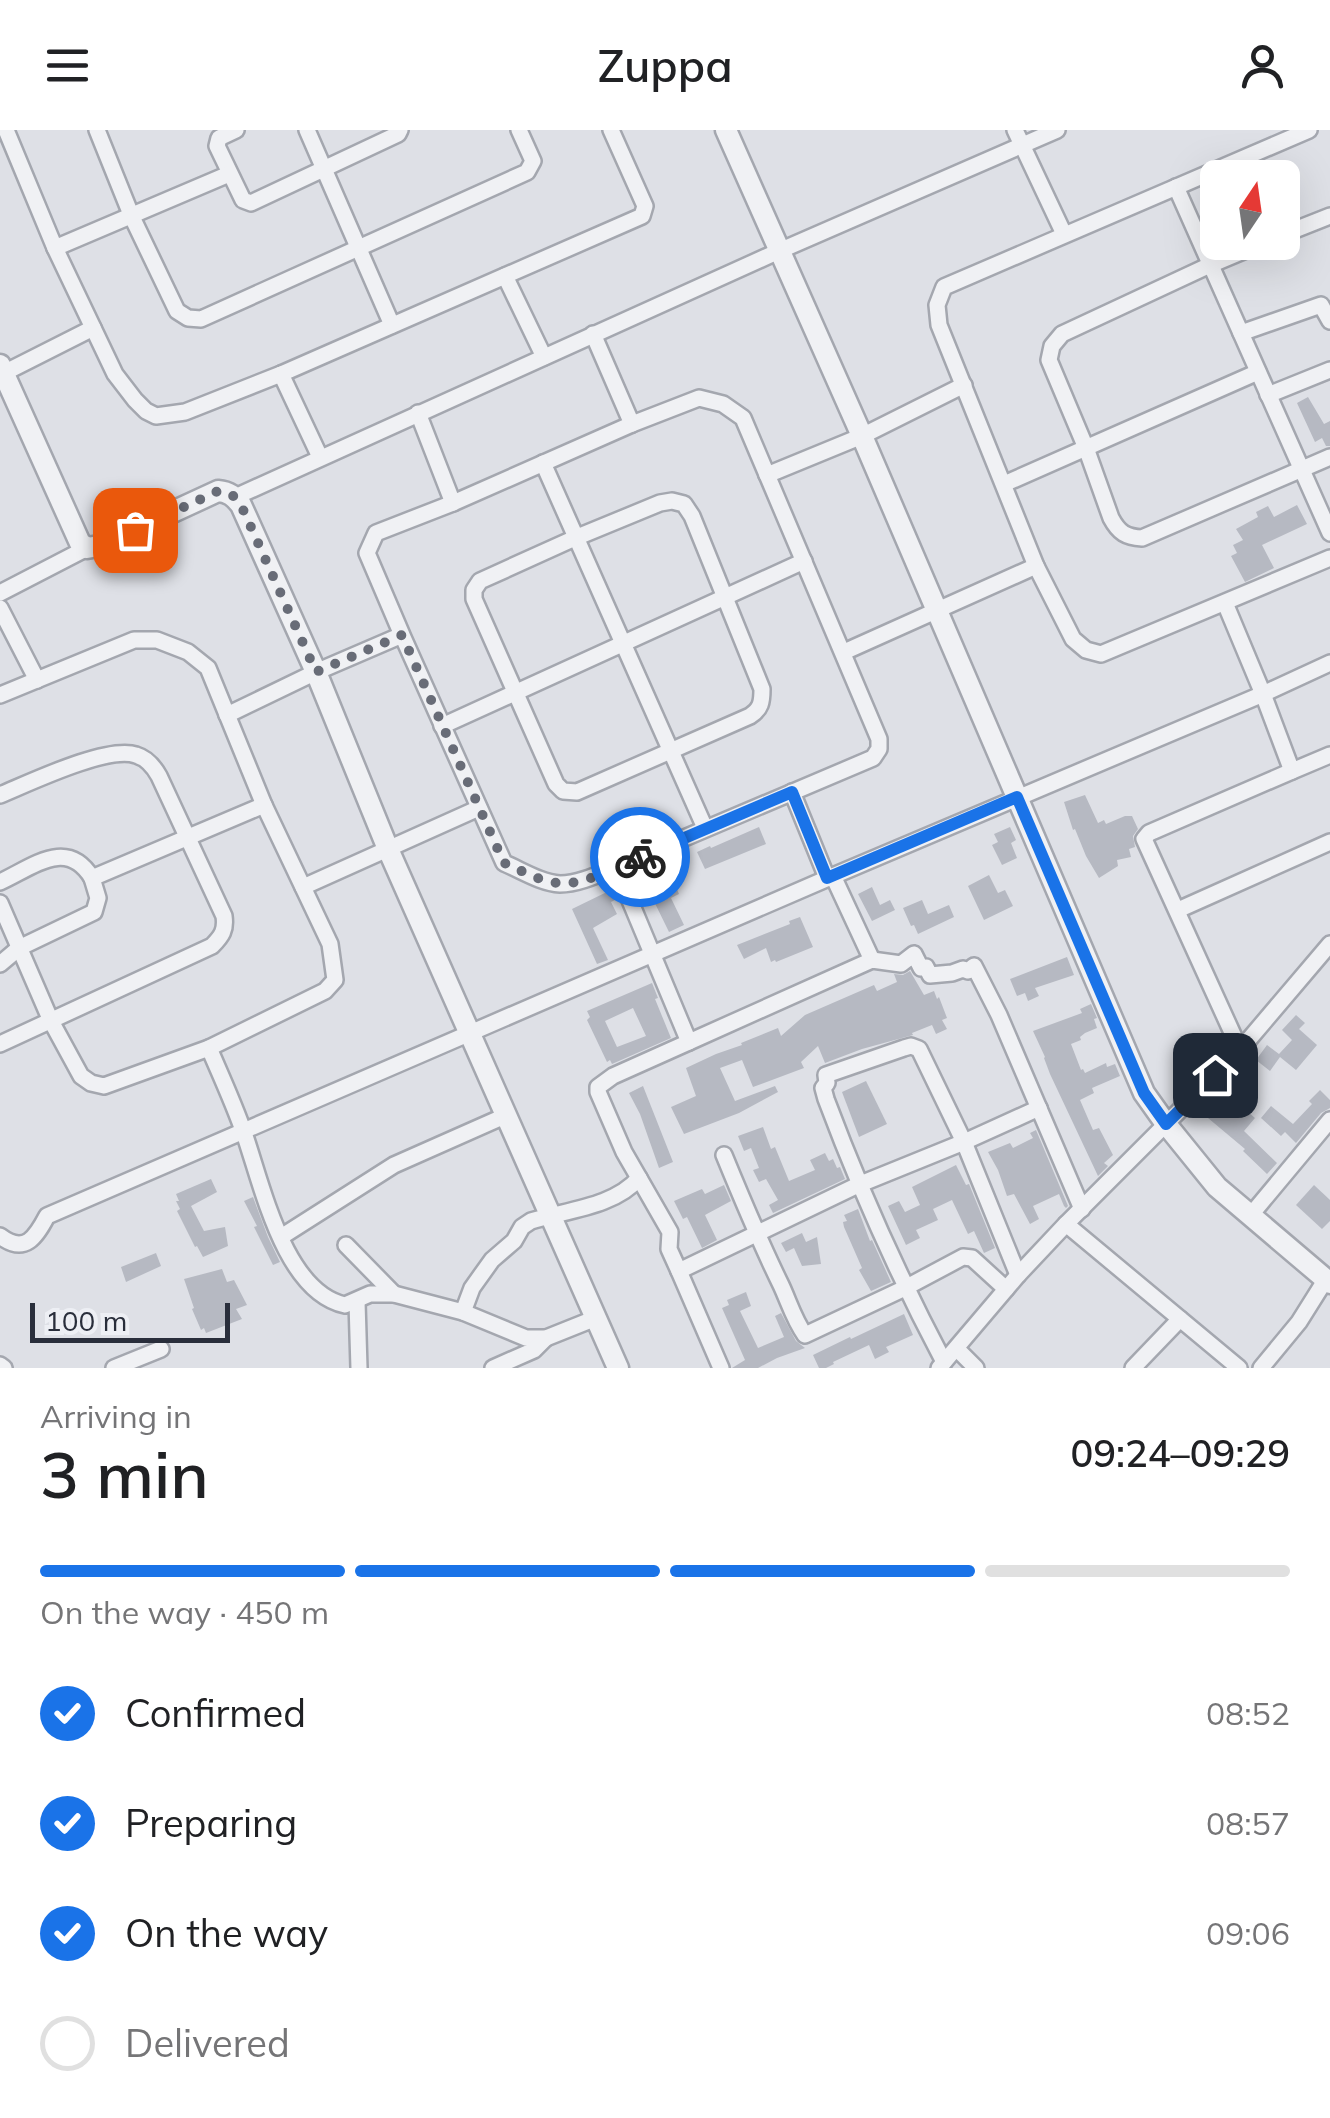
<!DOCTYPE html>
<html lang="en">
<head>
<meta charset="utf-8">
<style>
	:root { --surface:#fff; --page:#f2f2f2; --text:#202124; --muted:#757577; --line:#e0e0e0; --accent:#1a73e8 }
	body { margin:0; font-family:Mulish,sans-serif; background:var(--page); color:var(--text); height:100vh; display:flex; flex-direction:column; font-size:38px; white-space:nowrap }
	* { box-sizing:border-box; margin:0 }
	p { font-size:32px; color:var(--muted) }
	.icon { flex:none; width:55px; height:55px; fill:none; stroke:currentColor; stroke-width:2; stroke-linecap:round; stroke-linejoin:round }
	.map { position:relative; height:1238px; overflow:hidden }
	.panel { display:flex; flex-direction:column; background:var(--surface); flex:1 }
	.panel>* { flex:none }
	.needle { width:65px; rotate:13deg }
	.controls { position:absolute; left:1200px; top:30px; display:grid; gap:20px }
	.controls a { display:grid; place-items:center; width:100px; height:100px; border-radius:15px; background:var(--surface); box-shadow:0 10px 40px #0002; font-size:50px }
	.scale { position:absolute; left:30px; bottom:25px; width:200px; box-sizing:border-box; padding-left:10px; border:5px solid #292e3b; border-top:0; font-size:28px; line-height:35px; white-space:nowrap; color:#292e3b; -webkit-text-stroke:8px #edeff4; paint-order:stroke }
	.pin { position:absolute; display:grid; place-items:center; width:85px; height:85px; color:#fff; margin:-42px; border-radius:20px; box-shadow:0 5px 15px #0006 }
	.courier { position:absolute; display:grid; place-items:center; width:100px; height:100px; margin:-50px; border:8px solid #1a73e8; border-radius:50%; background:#fff; color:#222; box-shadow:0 2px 12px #0007 }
	.overview em { font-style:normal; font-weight:600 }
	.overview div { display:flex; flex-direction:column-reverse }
	.overview { display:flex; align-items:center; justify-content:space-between; height:170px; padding:0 40px }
	h1 { font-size:65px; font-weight:600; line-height:75px }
	.bar { display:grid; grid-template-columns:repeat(4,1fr); gap:15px 10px; align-content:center; height:120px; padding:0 40px }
	.bar i { height:12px; border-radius:8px; background:var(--line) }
	.bar .current { background:var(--accent) }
	.bar p { grid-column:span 4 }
	ol { padding:0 40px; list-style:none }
	li { display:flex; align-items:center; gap:30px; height:110px }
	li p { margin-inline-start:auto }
	li .icon { padding:10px; border-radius:50%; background:var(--accent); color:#fff; stroke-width:4 }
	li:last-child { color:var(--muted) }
	li i { width:55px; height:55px; border:5px solid var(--line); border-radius:50% }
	header { display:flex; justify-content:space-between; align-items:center; height:130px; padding:0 40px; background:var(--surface); font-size:45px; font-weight:600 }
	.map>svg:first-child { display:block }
</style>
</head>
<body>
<header><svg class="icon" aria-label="menu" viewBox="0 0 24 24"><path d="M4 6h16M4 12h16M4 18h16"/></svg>Zuppa<svg class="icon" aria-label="person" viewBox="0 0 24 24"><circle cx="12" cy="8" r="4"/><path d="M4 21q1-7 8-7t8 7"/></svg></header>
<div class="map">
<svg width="1330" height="1238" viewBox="0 0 1330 1238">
	<rect width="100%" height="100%" fill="#dee0e6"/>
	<g fill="#b6b9c2" fill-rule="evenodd">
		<path d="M 1308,267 L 1324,294 L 1330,291 L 1330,316 L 1326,316 L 1322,308 L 1315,312 L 1297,273 Z"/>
		<path d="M 1297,375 L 1307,394 L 1262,415 L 1274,438 L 1245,452 L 1231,426 L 1237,423 L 1233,415 L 1243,410 L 1236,399 L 1258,387 L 1256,382 L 1268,376 L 1274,387 Z"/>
		<path d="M 1085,665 L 1098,693 L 1104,690 L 1106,694 L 1125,686 L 1132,686 L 1138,699 L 1133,706 L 1135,717 L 1129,719 L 1131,727 L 1117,730 L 1118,736 L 1099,748 L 1086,726 L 1075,699 L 1073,700 L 1064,672 Z"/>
		<path d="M 759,697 L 766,714 L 705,739 L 697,722 L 710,716 L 711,718 Z"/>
		<path d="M 1010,697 L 1016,710 L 1011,713 L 1017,728 L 1002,735 L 992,715 L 998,712 L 994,704 Z"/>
		<path d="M 671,745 L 679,764 L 671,768 L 684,795 L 669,802 L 645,753 L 660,746 L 662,749 Z"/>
		<path d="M 989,745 L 998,763 L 1005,760 L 1013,776 L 984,790 L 968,756 Z"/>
		<path d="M 872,757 L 880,775 L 890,770 L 895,780 L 872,791 L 858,764 Z"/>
		<path d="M 613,759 L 617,769 L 611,772 L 617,784 L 593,798 L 608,830 L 597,834 L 572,779 Z"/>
		<path d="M 922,770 L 928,784 L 949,775 L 954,787 L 918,804 L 914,795 L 911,796 L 903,778 Z"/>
		<path d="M 800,787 L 813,817 L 776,832 L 775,830 L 771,832 L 766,818 L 744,829 L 737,815 L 790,794 L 789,791 Z"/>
		<path d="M 1067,827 L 1074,845 L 1035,858 L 1039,866 L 1028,871 L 1025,863 L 1017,866 L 1010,849 Z"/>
		<path d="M 910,841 L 924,865 L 934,861 L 937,869 L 939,867 L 947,888 L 942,890 L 947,899 L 936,904 L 932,895 L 912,903 L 913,905 L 862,919 L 825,933 L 818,916 L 801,932 L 804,938 L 753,957 L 742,930 L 720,938 L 735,971 L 775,956 L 778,962 L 739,983 L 684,1004 L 671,977 L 696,966 L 686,938 L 716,924 L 742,915 L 741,913 L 778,898 L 781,906 L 805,885 L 874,855 L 877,861 L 897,852 L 894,844 L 903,845 Z"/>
		<path d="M 652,853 L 658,868 L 655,869 L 671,908 L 612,934 L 610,930 L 607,932 L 587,890 L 590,887 L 587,881 ZM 633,878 L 646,906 L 617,917 L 605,891 Z"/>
		<path d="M 1091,874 L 1097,888 L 1094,889 L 1097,898 L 1085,903 L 1080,907 L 1081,910 L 1071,914 L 1081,940 L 1083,939 L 1085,943 L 1106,933 L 1107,937 L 1115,934 L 1120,946 L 1092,958 L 1094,963 L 1080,970 L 1093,1000 L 1099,998 L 1113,1025 L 1104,1033 L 1108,1036 L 1098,1046 L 1050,944 L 1044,928 L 1045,927 L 1033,901 L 1082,883 L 1080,879 Z"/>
		<path d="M 1296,885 L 1305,893 L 1299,899 L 1317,915 L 1296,940 L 1280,927 L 1270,941 L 1256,930 L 1267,915 L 1279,924 L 1292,910 L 1282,900 Z"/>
		<path d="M 866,951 L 887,994 L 859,1007 L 842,962 Z"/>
		<path d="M 1240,952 L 1252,961 L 1240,975 L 1255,988 L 1244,1001 L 1277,1033 L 1267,1044 L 1243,1021 L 1245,1019 L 1208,988 Z"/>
		<path d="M 643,956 L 673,1032 L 659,1038 L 640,984 L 629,963 Z"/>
		<path d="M 1320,960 L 1330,970 L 1330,978 L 1321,983 L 1296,1013 L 1285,1002 L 1281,1006 L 1261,988 L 1271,976 L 1293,994 L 1312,974 L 1309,971 Z"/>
		<path d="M 763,997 L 771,1019 L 775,1017 L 789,1051 L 815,1040 L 810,1030 L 825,1023 L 829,1031 L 833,1029 L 837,1038 L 840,1037 L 845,1049 L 773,1083 L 769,1075 L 778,1070 L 766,1049 L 759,1052 L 753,1040 L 759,1038 L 751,1018 L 744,1021 L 738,1006 Z"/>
		<path d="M 1036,1000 L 1068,1076 L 1066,1078 L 1064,1076 L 1059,1064 L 1033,1076 L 1039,1089 L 1030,1094 L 1014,1064 L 1007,1066 L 998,1040 L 988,1022 L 1010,1013 L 1013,1018 L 1033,1008 L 1030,1003 Z"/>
		<path d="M 956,1035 L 966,1055 L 969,1054 L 995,1118 L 984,1123 L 974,1101 L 968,1104 L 952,1070 L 933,1079 L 938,1090 L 916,1100 L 920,1108 L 906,1115 L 888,1076 L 899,1071 L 905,1082 L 920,1075 L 912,1057 Z"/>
		<path d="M 211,1049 L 217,1062 L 191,1076 L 204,1101 L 225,1097 L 228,1116 L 203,1127 L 197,1116 L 195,1117 L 177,1081 L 180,1079 L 176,1071 L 179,1071 L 176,1064 Z"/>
		<path d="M 724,1055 L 731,1071 L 705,1085 L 717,1110 L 702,1118 L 687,1087 L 683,1089 L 674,1071 L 702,1059 L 705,1064 Z"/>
		<path d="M 1314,1055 L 1330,1070 L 1330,1091 L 1322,1099 L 1296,1075 Z"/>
		<path d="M 253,1067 L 268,1107 L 280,1132 L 273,1135 L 254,1097 L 257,1096 L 244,1071 Z"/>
		<path d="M 858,1079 L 870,1111 L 872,1110 L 891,1152 L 871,1161 L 859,1140 L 862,1138 L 844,1097 L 843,1092 L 847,1091 L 844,1085 Z"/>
		<path d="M 802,1103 L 806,1112 L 817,1107 L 821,1134 L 802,1136 L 794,1118 L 786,1122 L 781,1113 Z"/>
		<path d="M 156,1123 L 161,1136 L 126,1152 L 121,1137 Z"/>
		<path d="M 222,1139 L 227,1152 L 234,1150 L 247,1175 L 236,1179 L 242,1189 L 206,1203 L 204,1198 L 201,1200 L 192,1179 L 194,1178 L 184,1149 Z"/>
		<path d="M 746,1162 L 751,1176 L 740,1181 L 758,1218 L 784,1207 L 775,1186 L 781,1183 L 796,1211 L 805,1218 L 777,1228 L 758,1238 L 732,1238 L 745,1230 L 722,1178 L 729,1175 L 727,1170 Z"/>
		<path d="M 904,1184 L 913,1205 L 886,1217 L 889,1222 L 875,1229 L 869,1215 L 833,1232 L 834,1234 L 826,1238 L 819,1238 L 813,1225 L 850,1207 L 851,1209 Z"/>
	</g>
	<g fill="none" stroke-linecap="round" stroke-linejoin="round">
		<defs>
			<g id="minor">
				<path d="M 6,0 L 55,118 L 115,244 L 135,270 L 146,281 L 156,286 L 185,282 L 281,244 L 642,86 L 645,76 L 611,0"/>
				<path d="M 97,0 L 132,87 L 177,181 L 188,188 L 201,189 L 527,42 L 533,31 L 519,0"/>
				<path d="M 236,0 L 219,8 L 217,16 L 243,70 L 251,73 L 398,4 L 400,0"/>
				<path d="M 307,0 L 392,195"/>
				<path d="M 1015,0 L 1064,104"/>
				<path d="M 1309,0 L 944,157 L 937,175 L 939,195 L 1036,436 L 1073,509 L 1086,520 L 1101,524 L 1330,428"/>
				<path d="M 1176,57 L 1330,403"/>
				<path d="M 1282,105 L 1330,86"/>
				<path d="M 1265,112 L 1210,135 L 1062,204 L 1052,216 L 1049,230 L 1086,318 L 1111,388 C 1119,403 1126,407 1142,408 L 1330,327"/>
				<path d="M 55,118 L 229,44"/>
				<path d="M 505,146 L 544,227"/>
				<path d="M 1241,203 L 1321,175 L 1330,191"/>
				<path d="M 593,204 L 632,294"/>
				<path d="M 281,244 L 320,327"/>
				<path d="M 0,245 L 93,198"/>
				<path d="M 1268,265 L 1330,240"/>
				<path d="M 418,283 L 453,373"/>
				<path d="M 543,333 L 705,698"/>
				<path d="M 767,345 L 862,306 L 964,255"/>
				<path d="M 1004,354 L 1258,242"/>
				<path d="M 235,367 L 779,121 L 1057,0"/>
				<path d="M 672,371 L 684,374 L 692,386 L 762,559 C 762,572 761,579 750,586 L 577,662 L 563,661 L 556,654 L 474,469 L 474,460 L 480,451 L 575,408 L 660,373 Z"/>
				<path d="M 0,463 L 87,418"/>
				<path d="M 1225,473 L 1263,564 L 1292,641 L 1330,625"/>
				<path d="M 0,478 L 37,550"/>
				<path d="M 844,522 L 1036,436"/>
				<path d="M 0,565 L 134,510 L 157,510 L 188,522 L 208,538 L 264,675 L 330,814 L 335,850 L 325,861 L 209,918 L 104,956 L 91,953 L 81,946 L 51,891 L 0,773"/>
				<path d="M 227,585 L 316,542 L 402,505 L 504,733 C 521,740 541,753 560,754 C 579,754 599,744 616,737 L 873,628 L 879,619 L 879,609 L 743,288 L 723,274 L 699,268 L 632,294 L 453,373 L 376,403 L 367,423 L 402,505"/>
				<path d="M 442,596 L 804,431"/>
				<path d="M 792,662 L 827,748"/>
				<path d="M 0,665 C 29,653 108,615 136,625 C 146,628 154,637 159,646 L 224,786 C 226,800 222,806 212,816 L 0,914"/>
				<path d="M 833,746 L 872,830"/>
				<path d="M 0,752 C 33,737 67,707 92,748"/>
				<path d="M 303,757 L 479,678"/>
				<path d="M 1178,780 L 1330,712"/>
				<path d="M 0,834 L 19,818 L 94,782 L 98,768 L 92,748 L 264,675"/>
				<path d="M 689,912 L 872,830 L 901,834 L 914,824 L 921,838 L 926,837 L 930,845 L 952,843 L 963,839 L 968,841 L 974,836 L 999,885 L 1082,1079"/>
				<path d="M 209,918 C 221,946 234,974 244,1003 C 262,1054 284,1162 345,1175 L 370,1164 L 394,1164 L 463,1182 L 526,1208 L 546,1208 L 596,1188"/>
				<path d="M 1240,920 L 1144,709 L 1149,703 L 1292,641"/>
				<path d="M 724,1025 C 742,1069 760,1112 781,1155 C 789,1172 794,1190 805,1205 L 905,1158 L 963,1127 L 972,1128 L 1006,1159"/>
				<path d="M 639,1048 L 670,1102 L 669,1119 L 679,1141 L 858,1055 L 964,1012 L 1039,978"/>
				<path d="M 1250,1086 L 1330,990"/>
				<path d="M 1066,1094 L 1239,1238"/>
				<path d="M 0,1106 C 25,1125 36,1107 47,1086 L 833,746 L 1263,564 L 1330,533"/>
				<path d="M 281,1107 L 394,1035 L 507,985"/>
				<path d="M 346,1115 L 394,1164"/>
				<path d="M 679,1141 L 721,1238"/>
				<path d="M 357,1172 L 359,1238"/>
				<path d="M 463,1182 L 472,1158 L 492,1130 L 514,1111 L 522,1097 L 531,1091 C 566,1080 614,1077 639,1048 L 624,1022 L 598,962 L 598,957 L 613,946 L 689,912 L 616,737"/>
				<path d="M 957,1219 L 976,1238"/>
				<path d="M 944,1232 C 899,1147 860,1060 826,969 L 823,958 L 827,953 L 826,945 L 904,918 L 911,916 L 919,919 L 964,1012 L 1018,1145"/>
				<path d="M 0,1235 L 4,1238"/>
				<path d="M 114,1238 L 161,1219"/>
				<path d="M 493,1238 L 534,1220 L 546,1208"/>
				<path d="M 939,1238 L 1018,1145 L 1066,1094 L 1240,920 L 1330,814"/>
				<path d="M 1133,1238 L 1180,1189"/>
				<path d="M 1261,1238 L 1299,1192 L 1326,1149"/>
			</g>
			<g id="tertiary">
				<path d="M 726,0 L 862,306 L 1144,963 L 1166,994 L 1217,1057 L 1330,1153"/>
				<path d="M 0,235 L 80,413 L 87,418 L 99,416 L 218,361 C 229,362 234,366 241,375 L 316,542 L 388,719 L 618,1238"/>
			</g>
		</defs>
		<use href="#minor" stroke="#a4a7af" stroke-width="20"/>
		<use href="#tertiary" stroke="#a4a7af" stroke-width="25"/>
		<use href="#minor" stroke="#f0f1f4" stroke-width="15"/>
		<use href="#tertiary" stroke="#f0f1f4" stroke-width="20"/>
	</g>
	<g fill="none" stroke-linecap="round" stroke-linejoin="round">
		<path stroke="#686c77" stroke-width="10" stroke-dasharray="0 18" d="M 135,400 L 218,361 L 226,362 L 235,367 L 241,375 L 316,542 L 402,505 L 504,733 C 521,740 538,751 557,753 C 584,756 616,737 640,727"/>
		<path stroke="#1a73e8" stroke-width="12" d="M 640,727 L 792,662 L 827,748 L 1017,667 L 1144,963 L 1166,994 L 1215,945"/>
	</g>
</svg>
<div class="controls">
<a><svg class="needle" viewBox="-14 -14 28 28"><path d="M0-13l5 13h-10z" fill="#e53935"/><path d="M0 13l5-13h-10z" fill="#757577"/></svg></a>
</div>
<div class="scale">100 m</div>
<div class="pin" style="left:135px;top:400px;background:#ea580c"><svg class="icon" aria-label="bag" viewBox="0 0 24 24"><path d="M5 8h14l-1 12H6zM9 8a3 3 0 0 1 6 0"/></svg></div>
<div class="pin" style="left:1215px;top:945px;background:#1f2937"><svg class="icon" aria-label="home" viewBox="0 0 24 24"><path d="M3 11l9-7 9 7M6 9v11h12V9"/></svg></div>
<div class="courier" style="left:640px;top:727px"><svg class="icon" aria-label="bike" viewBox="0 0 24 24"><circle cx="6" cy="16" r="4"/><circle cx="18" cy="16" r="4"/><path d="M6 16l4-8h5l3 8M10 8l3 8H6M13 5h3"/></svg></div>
</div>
<section class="panel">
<div class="overview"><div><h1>3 min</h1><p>Arriving in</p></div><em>09:24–09:29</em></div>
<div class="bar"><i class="current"></i><i class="current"></i><i class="current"></i><i></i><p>On the way · 450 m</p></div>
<ol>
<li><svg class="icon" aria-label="check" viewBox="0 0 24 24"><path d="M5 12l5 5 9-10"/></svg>Confirmed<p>08:52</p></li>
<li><svg class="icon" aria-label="check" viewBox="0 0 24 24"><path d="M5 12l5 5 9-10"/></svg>Preparing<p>08:57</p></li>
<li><svg class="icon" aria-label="check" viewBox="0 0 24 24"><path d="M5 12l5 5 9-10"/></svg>On the way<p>09:06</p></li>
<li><i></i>Delivered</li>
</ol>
</section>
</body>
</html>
